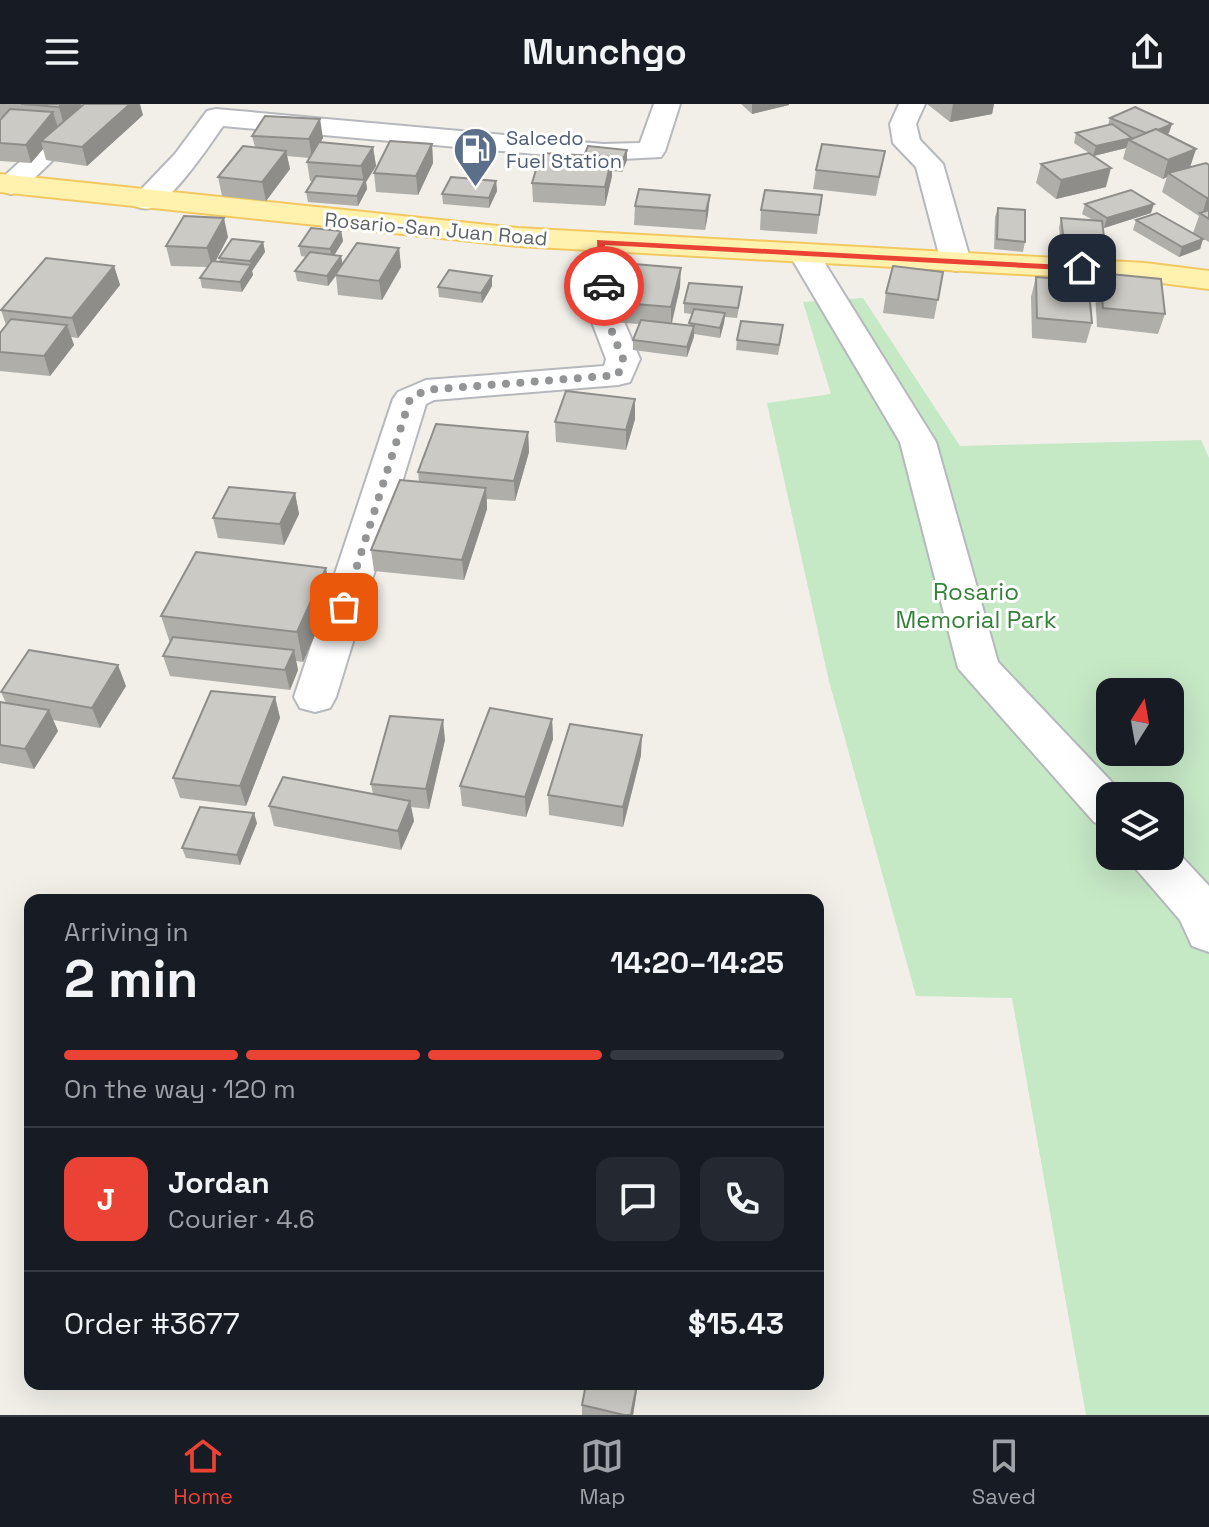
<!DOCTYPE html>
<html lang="en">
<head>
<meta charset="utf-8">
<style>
	:root { --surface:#171b24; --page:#242831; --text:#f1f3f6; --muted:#9ea1a6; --line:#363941; --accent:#ea4335 }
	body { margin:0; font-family:"Space Grotesk",sans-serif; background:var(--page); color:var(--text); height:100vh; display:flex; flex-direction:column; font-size:30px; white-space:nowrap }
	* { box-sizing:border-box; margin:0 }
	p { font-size:26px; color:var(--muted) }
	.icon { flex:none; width:44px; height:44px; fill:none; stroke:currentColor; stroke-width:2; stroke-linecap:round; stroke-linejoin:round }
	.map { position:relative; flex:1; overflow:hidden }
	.details { position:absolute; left:24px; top:790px; width:800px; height:496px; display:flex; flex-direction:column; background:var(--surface); border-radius:16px; box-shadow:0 8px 32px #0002 }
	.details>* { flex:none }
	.needle { width:52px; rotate:11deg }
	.buttons { position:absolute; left:1096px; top:574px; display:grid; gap:16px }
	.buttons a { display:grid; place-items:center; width:88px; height:88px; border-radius:16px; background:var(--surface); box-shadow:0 8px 32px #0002; font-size:40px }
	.pin { position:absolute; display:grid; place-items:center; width:68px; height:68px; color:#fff; margin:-34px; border-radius:16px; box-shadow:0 4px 12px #0006 }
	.courier { position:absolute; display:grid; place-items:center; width:80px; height:80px; margin:-40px; border:6px solid #ea4335; border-radius:50%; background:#fff; color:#222; box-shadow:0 2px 10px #0007 }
	.overview em { font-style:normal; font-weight:800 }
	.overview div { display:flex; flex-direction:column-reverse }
	.overview { display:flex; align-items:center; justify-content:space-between; height:136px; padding:0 40px }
	h1 { font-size:52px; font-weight:800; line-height:60px }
	.bar { display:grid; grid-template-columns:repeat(4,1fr); gap:12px 8px; align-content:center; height:96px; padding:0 40px }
	.bar i { height:10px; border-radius:6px; background:var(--line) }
	.bar .selected { background:var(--accent) }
	.bar p { grid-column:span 4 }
	.line { display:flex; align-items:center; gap:20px; padding:0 40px; border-top:2px solid var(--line) }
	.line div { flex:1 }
	.round { display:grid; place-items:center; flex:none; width:84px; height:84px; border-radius:16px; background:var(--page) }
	header { display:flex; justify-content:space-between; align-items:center; height:104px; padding:0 40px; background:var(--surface); font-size:36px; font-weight:800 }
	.tabs { display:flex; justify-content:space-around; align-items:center; height:112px; border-top:2px solid var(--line); background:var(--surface); font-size:22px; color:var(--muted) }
	.tabs a { display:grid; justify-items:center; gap:4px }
	.tabs .selected { color:var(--accent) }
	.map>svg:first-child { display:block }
</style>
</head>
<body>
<header><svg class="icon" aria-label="menu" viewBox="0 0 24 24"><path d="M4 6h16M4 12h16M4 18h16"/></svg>Munchgo<svg class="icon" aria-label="share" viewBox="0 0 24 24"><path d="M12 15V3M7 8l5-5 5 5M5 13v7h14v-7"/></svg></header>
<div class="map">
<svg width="1209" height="1311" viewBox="0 0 1209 1311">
	<rect width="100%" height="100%" fill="#f1efe8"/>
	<path fill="#c5e8c5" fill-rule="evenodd" d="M 863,194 L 960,342 L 1201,336 L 1209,354 L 1209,1311 L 1086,1311 L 1012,894 L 916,892 L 829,577 L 767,299 L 831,290 L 803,198 ZM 1110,588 L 1170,588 L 1170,648 L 1110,648 ZM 1110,692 L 1170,692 L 1170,752 L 1110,752 Z"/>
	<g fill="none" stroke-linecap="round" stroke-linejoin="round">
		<defs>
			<g id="minor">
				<path d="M 83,0 L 111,0 L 21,87 L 11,90 L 1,87 L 1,75 Z"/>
				<path d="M 654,0 L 680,0 L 665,47 L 661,53 L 603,56 L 223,22 C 209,42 175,93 153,103 C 147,106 141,104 135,102 L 131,96 L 175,50 L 207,7 L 216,5 L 603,40 L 640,39 Z"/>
				<path d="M 899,0 L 925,0 L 916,20 L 920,36 L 943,60 L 971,158 L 967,164 L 956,167 L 945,164 L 941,158 L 916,63 L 893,39 L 890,20 Z"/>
				<path d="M 601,129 L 612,132 L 616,138 L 622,213 L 640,255 L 630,278 L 618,281 L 434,296 L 426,300 L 336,593 L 330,604 L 315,608 L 300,604 L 294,593 L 393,295 L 398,288 L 426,276 L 604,262 L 606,255 L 590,213 L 586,138 L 590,132 Z"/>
				<path d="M 804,141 L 815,144 L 819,150 L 936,338 L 998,558 L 1125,692 L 1110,692 L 1110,724 L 1094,718 L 958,564 L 900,338 L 789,150 L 793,144 Z"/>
				<path d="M 1170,740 L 1209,782 L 1209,848 L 1192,842 L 1180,816 L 1136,765 L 1129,752 L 1170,752 Z"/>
			</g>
			<path id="major" d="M 0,70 L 518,124 L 1145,159 L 1209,167 L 1209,185 L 1145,177 L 518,142 L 0,88 Z"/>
		</defs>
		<use href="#minor" stroke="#b5b8bc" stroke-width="4"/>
		<use href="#major" stroke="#f2c960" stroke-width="4"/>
		<use href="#minor" fill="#fff" fill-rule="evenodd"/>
		<use href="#major" fill="#fff2af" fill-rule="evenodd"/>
	</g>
	<g fill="#afaea9">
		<path d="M 0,0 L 81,0 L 81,1 L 77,6 L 143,11 L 87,62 L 46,56 L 43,45 L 31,59 L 0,57 L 0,16 L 3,13 L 3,12 L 0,14 Z"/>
		<path d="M 741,0 L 789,0 L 789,1 L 752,10 Z"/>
		<path d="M 927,0 L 994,0 L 992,10 L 950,18 Z"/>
		<path d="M 1110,14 L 1169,29 L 1167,30 L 1196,45 L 1190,63 L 1209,61 L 1209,138 L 1193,129 L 1199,112 L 1162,88 L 1167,73 L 1163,75 L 1123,55 L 1126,44 L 1094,52 L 1106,83 L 1056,95 L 1036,79 L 1041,60 L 1089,49 L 1074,39 L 1076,29 L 1108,21 Z"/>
		<path d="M 252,32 L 323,34 L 320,38 L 373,43 L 376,62 L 366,78 L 367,85 L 358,102 L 308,98 L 306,88 L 313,77 L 310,77 L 307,58 L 309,54 L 287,52 L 290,65 L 266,97 L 222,92 L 218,73 L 255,43 Z"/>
		<path d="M 432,40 L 433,59 L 418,91 L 376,88 L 374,69 Z"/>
		<path d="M 885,47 L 876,92 L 813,85 L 816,66 Z"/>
		<path d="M 541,49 L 627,56 L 622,68 L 612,67 L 612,72 L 605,102 L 533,98 L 532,79 Z"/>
		<path d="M 496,77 L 497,87 L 489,104 L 443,100 L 442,90 Z"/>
		<path d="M 710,91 L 708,110 L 705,126 L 634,121 L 635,102 Z"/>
		<path d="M 822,91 L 817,130 L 760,126 L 761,106 Z"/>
		<path d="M 1085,100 L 1151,109 L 1104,124 L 1103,123 L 1105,141 L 1103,151 L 1062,148 L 1059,124 L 1061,114 L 1093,116 L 1082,110 Z"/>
		<path d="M 998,104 L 1025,138 L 1023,148 L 994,145 L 995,113 Z"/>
		<path d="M 1136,116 L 1203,135 L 1200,145 L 1179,153 L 1133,126 Z"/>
		<path d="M 341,127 L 343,137 L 334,151 L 341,152 L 342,161 L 399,144 L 401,163 L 382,196 L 338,191 L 336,172 L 328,182 L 297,177 L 295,167 L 306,153 L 301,152 L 299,142 Z"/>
		<path d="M 228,133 L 215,158 L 220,158 L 219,154 L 263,138 L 265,148 L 252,167 L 253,171 L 242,188 L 202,184 L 200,174 L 207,163 L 171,162 L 166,142 Z"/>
		<path d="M 114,162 L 120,181 L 78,234 L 71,233 L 74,241 L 50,272 L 0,267 L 0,229 L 6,221 L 1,206 Z"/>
		<path d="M 943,168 L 934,215 L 883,209 L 886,189 Z"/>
		<path d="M 1100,169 L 1165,210 L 1158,230 L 1097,223 L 1095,188 Z"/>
		<path d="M 492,172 L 492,182 L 482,199 L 439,193 L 438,183 Z"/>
		<path d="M 1036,173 L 1092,219 L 1086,239 L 1032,234 L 1031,193 Z"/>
		<path d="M 680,183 L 671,220 L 689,222 L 692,210 L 684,209 L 684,199 L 741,193 L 737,214 L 725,213 L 724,219 L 720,234 L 694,230 L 687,253 L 633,246 L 633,236 L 639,220 L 611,218 L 611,198 Z"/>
		<path d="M 782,231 L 778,251 L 736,246 L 737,236 Z"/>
		<path d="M 635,295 L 635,315 L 626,346 L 556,338 L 555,318 Z"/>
		<path d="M 528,328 L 529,348 L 515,397 L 487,395 L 487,405 L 464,476 L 374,467 L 371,446 L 419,378 L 418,368 Z"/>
		<path d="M 295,389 L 299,410 L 284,441 L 218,434 L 213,414 Z"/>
		<path d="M 332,493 L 303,558 L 296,557 L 298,566 L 290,586 L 170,572 L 163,552 L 170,539 L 161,512 Z"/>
		<path d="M 126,582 L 100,624 L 53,616 L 58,627 L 34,665 L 0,659 L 0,598 L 6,599 L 1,588 Z"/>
		<path d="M 275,593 L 280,614 L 246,702 L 180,694 L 173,674 Z"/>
		<path d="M 552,615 L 553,635 L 526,713 L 462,702 L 460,682 Z"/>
		<path d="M 445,636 L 429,705 L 411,703 L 414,717 L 401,746 L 274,722 L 269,702 L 373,690 L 371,680 Z"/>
		<path d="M 641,651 L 623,723 L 549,711 L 548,691 Z"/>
		<path d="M 257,719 L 240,761 L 186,754 L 182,744 Z"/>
		<path d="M 586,1280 L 638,1280 L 633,1311 L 582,1311 L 582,1301 Z"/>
	</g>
	<g fill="#8f8d8a">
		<path d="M 61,0 L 81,0 L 81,1 L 64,21 L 59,3 Z"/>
		<path d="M 130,0 L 140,0 L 143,11 L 87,62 L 82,43 Z"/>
		<path d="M 752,0 L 789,0 L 789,1 L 752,10 Z"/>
		<path d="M 953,0 L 994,0 L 992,10 L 950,18 Z"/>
		<path d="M 53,8 L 59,27 L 41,37 L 43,45 L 31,59 L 26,41 Z"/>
		<path d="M 320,15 L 323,34 L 312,54 L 309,35 Z"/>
		<path d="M 1172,20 L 1169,29 L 1145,40 L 1148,31 Z"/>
		<path d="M 1132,34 L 1131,38 L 1129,36 L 1126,44 L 1093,52 L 1096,42 Z"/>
		<path d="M 432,40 L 433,59 L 418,91 L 416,72 Z"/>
		<path d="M 373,43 L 376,62 L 366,78 L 367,85 L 358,102 L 357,92 L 364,79 L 361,62 Z"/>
		<path d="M 1196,45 L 1190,63 L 1168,69 L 1167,73 L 1163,75 L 1168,56 Z"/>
		<path d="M 627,46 L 627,56 L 622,68 L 622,58 Z"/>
		<path d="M 286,47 L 290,65 L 266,97 L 262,78 Z"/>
		<path d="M 612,53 L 612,72 L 605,102 L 605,83 Z"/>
		<path d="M 1111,64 L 1106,83 L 1056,95 L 1061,76 Z"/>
		<path d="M 496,77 L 497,87 L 489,104 L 489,94 Z"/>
		<path d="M 710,91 L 708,110 L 705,126 L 706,107 Z"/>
		<path d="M 1207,94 L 1209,94 L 1209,111 L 1202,111 Z"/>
		<path d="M 1154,100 L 1151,109 L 1104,124 L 1107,114 Z"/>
		<path d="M 224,114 L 228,133 L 212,164 L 207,144 Z"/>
		<path d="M 341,127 L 343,137 L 332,155 L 330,145 Z"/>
		<path d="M 1203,135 L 1200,145 L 1179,153 L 1182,143 Z"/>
		<path d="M 263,138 L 265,148 L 252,167 L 253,171 L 242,188 L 240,178 L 251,161 L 250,157 Z"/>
		<path d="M 399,144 L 401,163 L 382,196 L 379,177 Z"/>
		<path d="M 341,152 L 343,162 L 328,182 L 327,172 Z"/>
		<path d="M 114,162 L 120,181 L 78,234 L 72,214 Z"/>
		<path d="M 681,164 L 680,183 L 671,223 L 671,203 Z"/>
		<path d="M 492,172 L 492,182 L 482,199 L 481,189 Z"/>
		<path d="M 725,209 L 724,219 L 720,234 L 720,224 Z"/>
		<path d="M 67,221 L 74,241 L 50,272 L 44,252 Z"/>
		<path d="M 694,222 L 694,233 L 687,253 L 687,243 Z"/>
		<path d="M 635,295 L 635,315 L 626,346 L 626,326 Z"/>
		<path d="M 528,328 L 529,348 L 515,397 L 514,377 Z"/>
		<path d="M 486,384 L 487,405 L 464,476 L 462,456 Z"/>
		<path d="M 295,389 L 299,410 L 284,441 L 280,420 Z"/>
		<path d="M 326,464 L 332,493 L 303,558 L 297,528 Z"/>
		<path d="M 294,546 L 298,566 L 290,586 L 285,566 Z"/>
		<path d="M 118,561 L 126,582 L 100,624 L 92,604 Z"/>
		<path d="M 275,593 L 280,614 L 246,702 L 240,682 Z"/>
		<path d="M 49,606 L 58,627 L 34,665 L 25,645 Z"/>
		<path d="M 552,615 L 553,635 L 526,713 L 525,693 Z"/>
		<path d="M 443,616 L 445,636 L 429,705 L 426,685 Z"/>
		<path d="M 642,631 L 641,651 L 623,723 L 623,703 Z"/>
		<path d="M 410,697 L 414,717 L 401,746 L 398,727 Z"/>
		<path d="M 254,709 L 257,719 L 240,761 L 237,751 Z"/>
		<path d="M 637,1280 L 638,1280 L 633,1311 L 631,1311 Z"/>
	</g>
	<g fill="#cccac5" stroke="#8f8d8a" stroke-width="2">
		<path d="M 21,0 L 61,0 L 59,3 Z"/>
		<path d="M 84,0 L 130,0 L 82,43 L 41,37 Z"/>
		<path d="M 1135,3 L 1172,20 L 1158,26 L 1156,25 L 1146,29 L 1110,14 Z"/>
		<path d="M 10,5 L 53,8 L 26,41 L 0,39 L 0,16 Z"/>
		<path d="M 265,12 L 320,15 L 309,35 L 252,32 Z"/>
		<path d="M 1112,20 L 1132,34 L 1096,42 L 1076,29 Z"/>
		<path d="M 1156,25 L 1196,45 L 1168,56 L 1129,36 Z"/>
		<path d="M 390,37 L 432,40 L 416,72 L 374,69 Z"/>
		<path d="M 319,38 L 373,43 L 361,62 L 307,58 Z"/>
		<path d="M 822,40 L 885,47 L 879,73 L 816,66 Z"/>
		<path d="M 243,42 L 286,47 L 262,78 L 218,73 Z"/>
		<path d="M 588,42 L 627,46 L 622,58 L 612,57 L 612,53 L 584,52 Z"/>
		<path d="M 541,49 L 612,53 L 605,83 L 532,79 Z"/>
		<path d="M 1089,49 L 1111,64 L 1061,76 L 1041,60 Z"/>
		<path d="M 1206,59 L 1209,61 L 1209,94 L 1207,94 L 1168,69 Z"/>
		<path d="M 316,72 L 365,76 L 357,92 L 306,88 Z"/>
		<path d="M 451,73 L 496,77 L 489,94 L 442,90 Z"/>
		<path d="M 639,85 L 710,91 L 706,107 L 635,102 Z"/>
		<path d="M 765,86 L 822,91 L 819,111 L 761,106 Z"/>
		<path d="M 1131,86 L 1154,100 L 1107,114 L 1085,100 Z"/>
		<path d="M 998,104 L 1025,106 L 1025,138 L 997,135 Z"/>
		<path d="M 1209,106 L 1209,115 L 1200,109 Z"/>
		<path d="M 1157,109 L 1203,135 L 1182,143 L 1136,116 Z"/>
		<path d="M 184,112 L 224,114 L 207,144 L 166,142 Z"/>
		<path d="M 1061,114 L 1102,117 L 1105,141 L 1064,138 Z"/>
		<path d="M 311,124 L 341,127 L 330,145 L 299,142 Z"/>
		<path d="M 232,135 L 263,138 L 250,157 L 219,154 Z"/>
		<path d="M 357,139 L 399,144 L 379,177 L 335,171 Z"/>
		<path d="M 310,148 L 341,152 L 327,172 L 295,167 Z"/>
		<path d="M 46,154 L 114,162 L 72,214 L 1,206 Z"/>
		<path d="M 212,157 L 251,161 L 240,178 L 200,174 Z"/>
		<path d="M 622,159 L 681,164 L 671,203 L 611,198 Z"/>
		<path d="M 893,162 L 943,168 L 938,196 L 886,189 Z"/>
		<path d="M 449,166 L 492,172 L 481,189 L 438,183 Z"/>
		<path d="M 1100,169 L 1161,175 L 1165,210 L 1103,204 Z"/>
		<path d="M 1036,173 L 1088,177 L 1092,219 L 1037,214 Z"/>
		<path d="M 689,179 L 742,183 L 738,204 L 684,199 Z"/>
		<path d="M 694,205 L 725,209 L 720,224 L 689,219 Z"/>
		<path d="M 11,215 L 67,221 L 44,252 L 0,248 L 0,229 Z"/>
		<path d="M 641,216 L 694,222 L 687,243 L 633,236 Z"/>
		<path d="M 741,217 L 783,221 L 779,241 L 737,236 Z"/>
		<path d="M 566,287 L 635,295 L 626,326 L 555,318 Z"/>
		<path d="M 436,320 L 528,328 L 514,377 L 418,368 Z"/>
		<path d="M 400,376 L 486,384 L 462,456 L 371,446 Z"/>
		<path d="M 229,383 L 295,389 L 280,420 L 213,414 Z"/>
		<path d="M 196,448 L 326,464 L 297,528 L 161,512 Z"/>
		<path d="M 173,533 L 294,546 L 285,566 L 163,552 Z"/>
		<path d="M 29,546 L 118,561 L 92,604 L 1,588 Z"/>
		<path d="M 211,587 L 275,593 L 240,682 L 173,674 Z"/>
		<path d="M 0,598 L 49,606 L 25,645 L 0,641 Z"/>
		<path d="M 490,604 L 552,615 L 525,693 L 460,682 Z"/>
		<path d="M 390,612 L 443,616 L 426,685 L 371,680 Z"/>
		<path d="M 570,620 L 642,631 L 623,703 L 548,691 Z"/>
		<path d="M 283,673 L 410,697 L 398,727 L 269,702 Z"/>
		<path d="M 200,703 L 254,709 L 237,751 L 182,744 Z"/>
		<path d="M 586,1280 L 637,1280 L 631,1311 L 624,1311 L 582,1301 Z"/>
	</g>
	<path fill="#ea4335" d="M 597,136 L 1082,162 L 1087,164 L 1082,167 L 605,141 L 608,182 L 604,185 L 599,182 Z"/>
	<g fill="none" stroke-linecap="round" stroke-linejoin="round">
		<path stroke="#929495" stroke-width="8" stroke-dasharray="0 14.4" d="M 344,503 L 410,295 L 426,286 L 618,271 L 623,255 L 606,213 L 604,182"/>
	</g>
	<defs>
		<symbol id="fuel-pin" viewBox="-11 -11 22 30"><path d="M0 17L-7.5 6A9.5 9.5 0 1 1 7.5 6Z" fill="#5c6f8a" stroke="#fff"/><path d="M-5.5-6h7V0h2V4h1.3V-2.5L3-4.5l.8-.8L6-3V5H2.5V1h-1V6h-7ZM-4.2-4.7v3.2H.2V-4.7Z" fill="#fff"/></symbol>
	</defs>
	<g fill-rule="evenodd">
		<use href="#fuel-pin" x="450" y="20" width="51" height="69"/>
	</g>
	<g text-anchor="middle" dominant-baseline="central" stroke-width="6" stroke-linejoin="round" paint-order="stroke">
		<g font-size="20" fill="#4e5e75" stroke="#fff" text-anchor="start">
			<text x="506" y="34">Salcedo<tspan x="506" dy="23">Fuel Station</tspan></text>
		</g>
		<g font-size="20" fill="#5f6368" stroke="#fff">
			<text transform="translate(436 125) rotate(5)">Rosario-San Juan Road</text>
		</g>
		<g font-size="24" fill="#348238" stroke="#fff">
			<text x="976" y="487">Rosario<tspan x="976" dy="28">Memorial Park</tspan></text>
		</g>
	</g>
</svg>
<div class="buttons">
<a><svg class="needle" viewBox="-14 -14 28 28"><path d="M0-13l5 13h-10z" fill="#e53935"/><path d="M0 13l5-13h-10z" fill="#9ea1a6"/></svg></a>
<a><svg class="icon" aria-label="layers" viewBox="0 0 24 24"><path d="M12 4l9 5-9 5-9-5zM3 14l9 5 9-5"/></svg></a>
</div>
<div class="pin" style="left:344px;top:503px;background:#ea580c"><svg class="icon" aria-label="bag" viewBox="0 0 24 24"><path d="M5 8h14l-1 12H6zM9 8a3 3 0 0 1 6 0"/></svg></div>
<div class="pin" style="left:1082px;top:164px;background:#1f2937"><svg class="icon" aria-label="home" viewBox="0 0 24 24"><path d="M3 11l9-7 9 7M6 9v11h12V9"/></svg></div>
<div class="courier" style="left:604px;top:182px"><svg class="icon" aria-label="car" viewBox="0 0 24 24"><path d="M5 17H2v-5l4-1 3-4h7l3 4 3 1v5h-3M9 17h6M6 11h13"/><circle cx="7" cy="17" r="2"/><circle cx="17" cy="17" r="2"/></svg></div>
<section class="details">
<div class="overview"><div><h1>2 min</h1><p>Arriving in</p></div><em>14:20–14:25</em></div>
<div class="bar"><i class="selected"></i><i class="selected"></i><i class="selected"></i><i></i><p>On the way · 120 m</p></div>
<div class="line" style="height:144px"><b class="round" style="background:var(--accent);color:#fff">J</b><div><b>Jordan</b><p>Courier · 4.6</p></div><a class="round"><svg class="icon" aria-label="chat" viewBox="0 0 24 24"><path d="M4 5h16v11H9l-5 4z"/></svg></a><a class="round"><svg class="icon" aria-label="phone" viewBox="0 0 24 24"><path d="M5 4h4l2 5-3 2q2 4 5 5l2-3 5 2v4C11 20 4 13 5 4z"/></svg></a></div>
<div class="line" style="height:104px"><div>Order #3677</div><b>$15.43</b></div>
</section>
</div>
<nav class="tabs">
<a class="selected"><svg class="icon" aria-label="home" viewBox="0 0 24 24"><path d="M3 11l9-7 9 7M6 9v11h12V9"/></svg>Home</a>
<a><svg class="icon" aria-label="map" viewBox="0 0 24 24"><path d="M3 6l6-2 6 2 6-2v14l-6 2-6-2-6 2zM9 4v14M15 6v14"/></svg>Map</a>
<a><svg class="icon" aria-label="saved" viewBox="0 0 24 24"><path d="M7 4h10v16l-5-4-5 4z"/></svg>Saved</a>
</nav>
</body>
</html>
